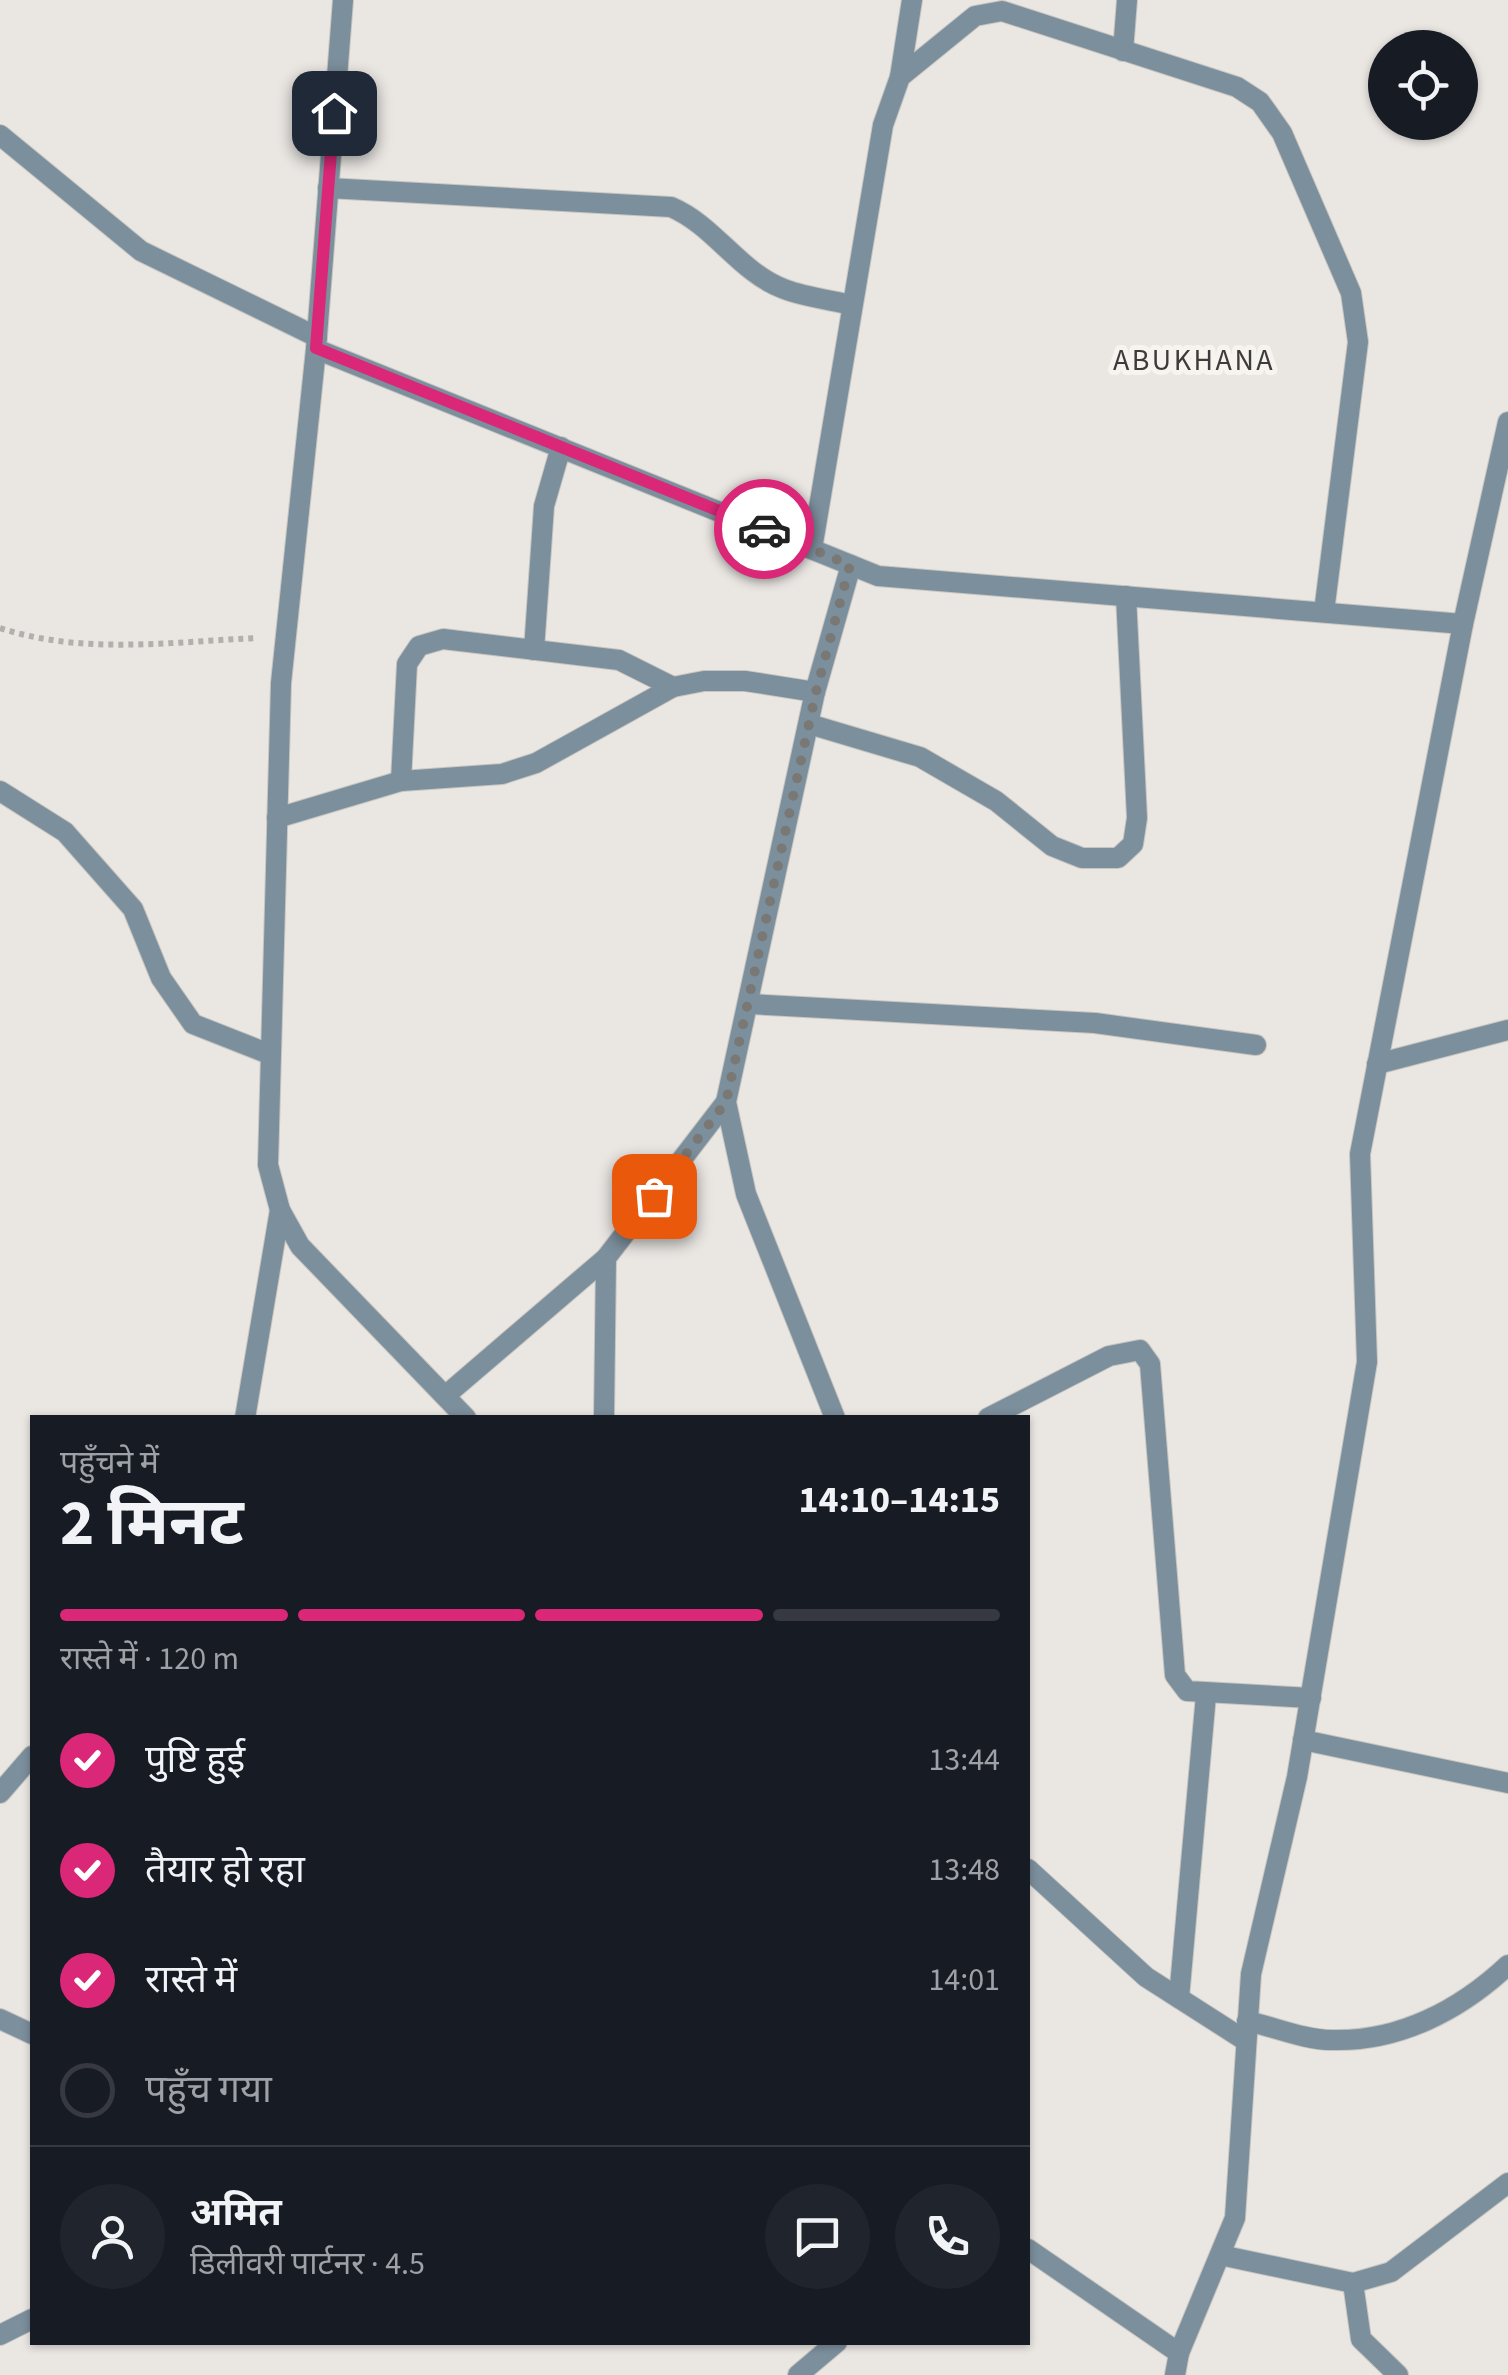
<!DOCTYPE html>
<html lang="hi">
<head>
<meta charset="utf-8">
<style>
	:root { --surface:#171b24; --page:#20242c; --text:#f1f3f6; --muted:#9ea1a6; --line:#363941; --accent:#db2777 }
	body { margin:0; font-family:"Source Sans 3","Noto Sans Devanagari",sans-serif; background:var(--page); color:var(--text); height:100vh; display:flex; flex-direction:column; font-size:38px; white-space:nowrap }
	* { box-sizing:border-box; margin:0 }
	p { font-size:32px; color:var(--muted) }
	.icon { flex:none; width:55px; height:55px; fill:none; stroke:currentColor; stroke-width:2; stroke-linecap:round; stroke-linejoin:round }
	.map { position:relative; flex:1; overflow:hidden }
	.drawer { position:absolute; left:30px; top:1415px; width:1000px; height:930px; display:flex; flex-direction:column; background:var(--surface); border-radius:0px; box-shadow:0 2px 8px #0004 }
	.drawer>* { flex:none }
	.fabs { position:absolute; left:1368px; top:30px; display:grid; gap:20px }
	.fabs a { display:grid; place-items:center; width:110px; height:110px; border-radius:50%; background:var(--surface); box-shadow:0 2px 8px #0004; font-size:50px }
	.pin { position:absolute; display:grid; place-items:center; width:85px; height:85px; color:#fff; margin:-42px; border-radius:20px; box-shadow:0 5px 15px #0006 }
	.courier { position:absolute; display:grid; place-items:center; width:100px; height:100px; margin:-50px; border:8px solid #db2777; border-radius:50%; background:#fff; color:#222; box-shadow:0 2px 12px #0007 }
	.summary em { font-style:normal; font-weight:700 }
	.summary div { display:flex; flex-direction:column-reverse }
	.summary { display:flex; align-items:center; justify-content:space-between; height:170px; padding:0 30px }
	h1 { font-size:65px; font-weight:700; line-height:75px }
	.bar { display:grid; grid-template-columns:repeat(4,1fr); gap:15px 10px; align-content:center; height:120px; padding:0 30px }
	.bar i { height:12px; border-radius:8px; background:var(--line) }
	.bar .current { background:var(--accent) }
	.bar p { grid-column:span 4 }
	.line { display:flex; align-items:center; gap:25px; padding:0 30px; border-top:2px solid var(--line) }
	.line div { flex:1 }
	.round { display:grid; place-items:center; flex:none; width:105px; height:105px; border-radius:52px; background:var(--page) }
	ol { padding:0 30px; list-style:none }
	li { display:flex; align-items:center; gap:30px; height:110px }
	li p { margin-inline-start:auto }
	li .icon { padding:10px; border-radius:50%; background:var(--accent); color:#fff; stroke-width:4 }
	li:last-child { color:var(--muted) }
	li i { width:55px; height:55px; border:5px solid var(--line); border-radius:50% }
	.map>svg:first-child { display:block }
</style>
</head>
<body>
<div class="map">
<svg width="1508" height="2375" viewBox="0 0 1508 2375">
	<rect width="100%" height="100%" fill="#eae7e3"/>
	<g fill="none" stroke-linecap="round" stroke-linejoin="round">
		<defs>
			<path id="service" d="M 798,2375 L 837,2342"/>
			<g id="minor">
				<path d="M 343,0 L 316,349 L 281,683 L 268,1165 L 280,1210 L 300,1246 L 466,1418"/>
				<path d="M 1123,51 L 1127,0"/>
				<path d="M 900,77 L 912,0"/>
				<path d="M 0,135 L 141,251 L 317,337"/>
				<path d="M 328,188 L 671,207 C 714,225 739,272 784,289 C 805,297 830,300 852,305"/>
				<path d="M 316,349 L 878,576 L 1463,624"/>
				<path d="M 812,549 L 883,125 L 900,77 L 975,16 L 1002,11 L 1237,87 L 1260,102 L 1282,133 L 1351,293 L 1358,342 L 1324,612"/>
				<path d="M 534,650 L 544,506 L 561,447"/>
				<path d="M 809,724 L 920,757 L 996,801 L 1052,846 L 1082,858 L 1118,858 L 1133,844 L 1137,818 L 1126,596"/>
				<path d="M 401,781 L 407,664 L 419,646 L 443,639 L 619,660 L 673,687"/>
				<path d="M 0,791 L 65,832 L 133,909 L 161,978 L 193,1024 L 269,1054"/>
				<path d="M 277,818 L 401,781 L 502,774 L 536,763 L 673,687 L 704,681 L 745,681 L 815,692"/>
				<path d="M 750,1004 L 1095,1023 L 1256,1045"/>
				<path d="M 1377,1064 L 1508,1030"/>
				<path d="M 445,1396 L 606,1258 L 726,1102"/>
				<path d="M 245,1418 L 280,1210"/>
				<path d="M 604,1418 L 606,1258"/>
				<path d="M 835,1418 L 746,1194 L 726,1102 L 815,692 L 851,565"/>
				<path d="M 988,1418 L 1109,1356 L 1140,1350 L 1150,1364 L 1175,1675 L 1187,1691 L 1311,1698"/>
				<path d="M 1303,1740 L 1508,1783"/>
				<path d="M 0,1793 L 32,1756"/>
				<path d="M 1028,1869 L 1146,1977 L 1246,2041"/>
				<path d="M 1179,1998 L 1206,1695"/>
				<path d="M 0,2019 L 32,2034"/>
				<path d="M 1247,2021 C 1274,2027 1305,2040 1332,2040 C 1399,2042 1460,2010 1508,1965"/>
				<path d="M 1028,2249 L 1179,2353"/>
				<path d="M 1220,2255 L 1353,2283 L 1391,2272 L 1508,2183"/>
				<path d="M 1353,2283 L 1361,2339 L 1398,2375"/>
				<path d="M 0,2335 L 32,2319"/>
			</g>
			<path id="tertiary" d="M 1175,2375 L 1179,2353 L 1235,2218 L 1251,1974 L 1297,1777 L 1367,1362 L 1360,1154 L 1463,624 L 1508,422"/>
		</defs>
		<use href="#service" stroke="#c7c5c1" stroke-width="22"/>
		<use href="#minor" stroke="#c7c5c1" stroke-width="22"/>
		<use href="#tertiary" stroke="#c7c5c1" stroke-width="22"/>
		<path stroke="#b2afac" stroke-width="6" stroke-dasharray="5 5" stroke-linecap="butt" d="M 0,628 C 82,655 171,642 256,638"/>
		<use href="#service" stroke="#7c8f9c" stroke-width="20"/>
		<use href="#minor" stroke="#7c8f9c" stroke-width="20"/>
		<use href="#tertiary" stroke="#7c8f9c" stroke-width="20"/>
	</g>
	<g fill="none" stroke-linecap="round" stroke-linejoin="round">
		<path stroke="#7a7875" stroke-width="10" stroke-dasharray="0 18" d="M 654,1196 L 726,1102 L 816,692 L 850,565 L 764,529"/>
		<path stroke="#db2777" stroke-width="12" d="M 334,113 L 316,348 L 764,529"/>
	</g>
	<g text-anchor="middle" dominant-baseline="central" stroke-width="10" stroke-linejoin="round" paint-order="stroke">
		<g font-size="30" letter-spacing="2.5" fill="#3d3c3a" stroke="#f7f4f0">
			<text x="1194" y="360">ABUKHANA</text>
		</g>
	</g>
</svg>
<div class="fabs">
<a><svg class="icon" aria-label="locate" viewBox="0 0 24 24"><circle cx="12" cy="12" r="6"/><path d="M12 2v4M12 18v4M2 12h4M18 12h4"/></svg></a>
</div>
<div class="pin" style="left:654px;top:1196px;background:#ea580c"><svg class="icon" aria-label="bag" viewBox="0 0 24 24"><path d="M5 8h14l-1 12H6zM9 8a3 3 0 0 1 6 0"/></svg></div>
<div class="pin" style="left:334px;top:113px;background:#1f2937"><svg class="icon" aria-label="home" viewBox="0 0 24 24"><path d="M3 11l9-7 9 7M6 9v11h12V9"/></svg></div>
<div class="courier" style="left:764px;top:529px"><svg class="icon" aria-label="car" viewBox="0 0 24 24"><path d="M5 17H2v-5l4-1 3-4h7l3 4 3 1v5h-3M9 17h6M6 11h13"/><circle cx="7" cy="17" r="2"/><circle cx="17" cy="17" r="2"/></svg></div>
<section class="drawer">
<div class="summary"><div><h1>2 मिनट</h1><p>पहुँचने में</p></div><em>14:10–14:15</em></div>
<div class="bar"><i class="current"></i><i class="current"></i><i class="current"></i><i></i><p>रास्ते में · 120 m</p></div>
<ol>
<li><svg class="icon" aria-label="check" viewBox="0 0 24 24"><path d="M5 12l5 5 9-10"/></svg>पुष्टि हुई<p>13:44</p></li>
<li><svg class="icon" aria-label="check" viewBox="0 0 24 24"><path d="M5 12l5 5 9-10"/></svg>तैयार हो रहा<p>13:48</p></li>
<li><svg class="icon" aria-label="check" viewBox="0 0 24 24"><path d="M5 12l5 5 9-10"/></svg>रास्ते में<p>14:01</p></li>
<li><i></i>पहुँच गया</li>
</ol>
<div class="line" style="height:180px"><a class="round"><svg class="icon" aria-label="person" viewBox="0 0 24 24"><circle cx="12" cy="8" r="4"/><path d="M4 21q1-7 8-7t8 7"/></svg></a><div><b>अमित</b><p>डिलीवरी पार्टनर · 4.5</p></div><a class="round"><svg class="icon" aria-label="chat" viewBox="0 0 24 24"><path d="M4 5h16v11H9l-5 4z"/></svg></a><a class="round"><svg class="icon" aria-label="phone" viewBox="0 0 24 24"><path d="M5 4h4l2 5-3 2q2 4 5 5l2-3 5 2v4C11 20 4 13 5 4z"/></svg></a></div>
</section>
</div>
</body>
</html>
